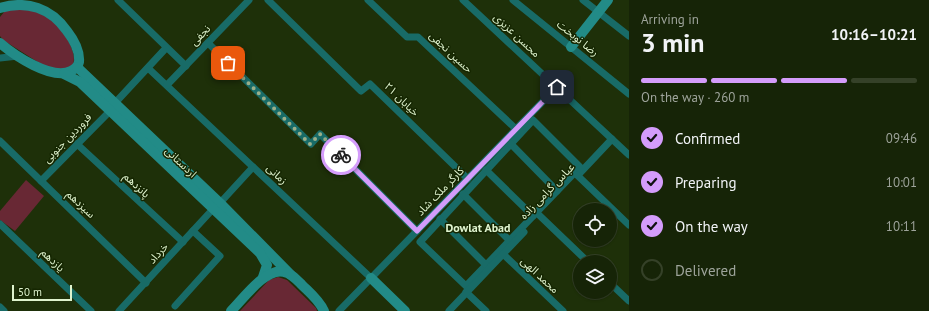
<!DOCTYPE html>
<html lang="en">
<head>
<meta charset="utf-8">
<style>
	:root { --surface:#162407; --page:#1f2c11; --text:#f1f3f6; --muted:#9ea49b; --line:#354128; --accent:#d49cfb }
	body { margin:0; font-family:"PT Sans","Noto Sans Arabic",sans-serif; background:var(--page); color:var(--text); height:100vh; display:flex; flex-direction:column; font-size:15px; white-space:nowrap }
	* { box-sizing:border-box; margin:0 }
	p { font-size:13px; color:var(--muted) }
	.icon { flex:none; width:22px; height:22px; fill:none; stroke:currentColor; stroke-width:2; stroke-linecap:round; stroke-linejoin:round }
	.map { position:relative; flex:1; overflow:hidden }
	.panel { display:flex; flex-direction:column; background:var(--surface); width:300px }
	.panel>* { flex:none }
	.fabs { position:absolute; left:573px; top:203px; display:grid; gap:8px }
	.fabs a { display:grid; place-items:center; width:44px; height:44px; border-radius:50%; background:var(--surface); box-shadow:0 1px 3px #0004,0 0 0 1px var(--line); font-size:20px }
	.scale { position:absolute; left:12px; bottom:10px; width:60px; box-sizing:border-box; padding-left:4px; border:2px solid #dff3ce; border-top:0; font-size:11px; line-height:14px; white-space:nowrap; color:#dff3ce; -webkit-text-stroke:3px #152601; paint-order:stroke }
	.pin { position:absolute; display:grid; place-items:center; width:34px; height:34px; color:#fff; margin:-17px; border-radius:8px; box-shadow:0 2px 6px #0006 }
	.courier { position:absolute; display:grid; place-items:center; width:40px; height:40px; margin:-20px; border:3px solid #d49cfb; border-radius:50%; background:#fff; color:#222; box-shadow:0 1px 5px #0007 }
	.headline em { font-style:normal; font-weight:600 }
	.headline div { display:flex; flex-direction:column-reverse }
	.headline { display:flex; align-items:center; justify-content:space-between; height:68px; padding:0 12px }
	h1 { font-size:26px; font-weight:600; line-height:30px }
	.bar { display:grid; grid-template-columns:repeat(4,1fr); gap:6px 4px; align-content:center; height:48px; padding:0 12px }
	.bar i { height:5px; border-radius:3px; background:var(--line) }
	.bar .active { background:var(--accent) }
	.bar p { grid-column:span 4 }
	ol { padding:0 12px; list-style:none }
	li { display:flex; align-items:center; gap:12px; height:44px }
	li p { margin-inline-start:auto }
	li .icon { padding:4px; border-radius:50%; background:var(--accent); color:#111; stroke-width:4 }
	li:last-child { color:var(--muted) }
	li i { width:22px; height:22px; border:2px solid var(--line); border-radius:50% }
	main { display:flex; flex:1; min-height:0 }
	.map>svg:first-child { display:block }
</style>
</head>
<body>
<main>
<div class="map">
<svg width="629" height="311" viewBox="0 0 629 311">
	<rect width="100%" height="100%" fill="#1e3009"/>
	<g fill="#682834">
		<path d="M 16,7 C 23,9 37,8 44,13 C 57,22 79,49 73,65 L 63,70 L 44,66 L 3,40 L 0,36 L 0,17 L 5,11 Z"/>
		<path d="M 26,180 L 44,196 L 15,231 L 0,220 L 0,211 Z"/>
		<path d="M 278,277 L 287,280 L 316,308 L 317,311 L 240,311 L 269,280 Z"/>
	</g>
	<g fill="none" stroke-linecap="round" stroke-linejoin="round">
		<g stroke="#186b67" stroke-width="7">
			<path d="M 118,0 L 186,66"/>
			<path d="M 268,0 L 361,91 L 370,84 L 468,179"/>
			<path d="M 368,0 L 407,37 L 418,37 L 516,129"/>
			<path d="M 463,0 L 629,155"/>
			<path d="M 513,0 L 629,94"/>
			<path d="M 583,0 L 629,36"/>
			<path d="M 208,43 L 311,144 L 320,134 L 417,231"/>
			<path d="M 0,58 L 18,56"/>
			<path d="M 148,68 L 371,278"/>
			<path d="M 167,85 L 249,0"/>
			<path d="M 115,103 L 166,48"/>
			<path d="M 533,120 L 580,167 L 466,286 L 420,242 Z"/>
			<path d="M 0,141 L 146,283"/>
			<path d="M 77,144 L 183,242"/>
			<path d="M 511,144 L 557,191"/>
			<path d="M 486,170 L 533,216"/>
			<path d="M 579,174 L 612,139"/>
			<path d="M 577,175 L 629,225"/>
			<path d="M 41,181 L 110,111"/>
			<path d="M 463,194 L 509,240"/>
			<path d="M 220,203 L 253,167"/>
			<path d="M 539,215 L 588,262"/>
			<path d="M 440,219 L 486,265"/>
			<path d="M 0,224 L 91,311"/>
			<path d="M 503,254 L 563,311"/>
			<path d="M 610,283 L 629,301"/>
			<path d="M 466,292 L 486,311"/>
			<path d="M 175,306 L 220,256 L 193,231"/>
			<path d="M 0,307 L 4,311"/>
			<path d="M 119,311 L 213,209"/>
			<path d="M 339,311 L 557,87"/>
			<path d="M 449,311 L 524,232"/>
		</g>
		<g stroke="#228b87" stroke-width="10">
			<path d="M 0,8 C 27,0 51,8 67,31 C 74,40 80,51 79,62 C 78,67 75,69 71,71 C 52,81 14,55 0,43"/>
			<path d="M 571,47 L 608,0"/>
			<path d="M 77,67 L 220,203 L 291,275"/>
			<path d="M 64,74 L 80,82 L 260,253 L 267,265 L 263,277"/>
			<path d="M 371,278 L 405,311"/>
			<path d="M 231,311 C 243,299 266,267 284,272 C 291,273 297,280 302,285 C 310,293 319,300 324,311"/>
		</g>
	</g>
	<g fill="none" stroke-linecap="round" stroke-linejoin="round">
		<path stroke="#9baf89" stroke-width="4" stroke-dasharray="0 7.2" d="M 228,63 L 310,144 L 320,134 L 341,155"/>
		<path stroke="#d49cfb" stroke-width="5" d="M 341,155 L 417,231 L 557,87"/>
	</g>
	<g text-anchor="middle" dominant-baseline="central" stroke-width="3" stroke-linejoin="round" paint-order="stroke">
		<g font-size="11" fill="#dff3ce" stroke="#152601">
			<text transform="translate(200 35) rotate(-46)">نجفی</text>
			<text transform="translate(517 35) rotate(43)">محسن عزیزی</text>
			<text transform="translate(578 38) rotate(39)">رضا نوبخت</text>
			<text transform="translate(451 52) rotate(43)">حسین نجفی</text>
			<text transform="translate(402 99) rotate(44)">خیابان ۲۱</text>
			<text transform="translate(67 138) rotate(-46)">فروردین جنوبی</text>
			<text transform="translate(181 162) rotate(44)">اردستانی</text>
			<text transform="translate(277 174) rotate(43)">زمانی</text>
			<text transform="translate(137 185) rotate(43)">پانزدهم</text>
			<text transform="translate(440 191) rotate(-46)">کارگر ملک شاد</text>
			<text transform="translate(547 191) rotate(-46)">عباس گرامی زاده</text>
			<text transform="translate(81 204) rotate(44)">سیزدهم</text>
			<text transform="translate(158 253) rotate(-48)">خرداد</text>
			<text transform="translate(53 260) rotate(44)">یازدهم</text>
			<text transform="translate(540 275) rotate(43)">محمد الهی</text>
		</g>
		<g font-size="12" font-weight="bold" fill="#dff3ce" stroke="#152601">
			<text x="478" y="227">Dowlat Abad</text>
		</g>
	</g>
</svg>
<div class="fabs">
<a><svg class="icon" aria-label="locate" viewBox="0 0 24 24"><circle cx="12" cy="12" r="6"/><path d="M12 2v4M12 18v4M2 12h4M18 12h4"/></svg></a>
<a><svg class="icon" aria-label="layers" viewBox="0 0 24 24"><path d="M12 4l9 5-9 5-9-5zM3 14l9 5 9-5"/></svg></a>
</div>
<div class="scale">50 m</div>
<div class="pin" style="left:228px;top:63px;background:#ea580c"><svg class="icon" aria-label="bag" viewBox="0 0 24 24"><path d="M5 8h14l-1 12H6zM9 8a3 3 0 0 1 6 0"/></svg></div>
<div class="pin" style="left:557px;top:87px;background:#1f2937"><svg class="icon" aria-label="home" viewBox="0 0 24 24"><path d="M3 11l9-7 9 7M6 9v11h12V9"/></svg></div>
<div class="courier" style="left:341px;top:155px"><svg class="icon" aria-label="bike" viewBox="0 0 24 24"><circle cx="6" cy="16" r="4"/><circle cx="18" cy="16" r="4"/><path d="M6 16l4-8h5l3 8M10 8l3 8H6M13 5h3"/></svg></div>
</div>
<section class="panel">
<div class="headline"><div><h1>3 min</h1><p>Arriving in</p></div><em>10:16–10:21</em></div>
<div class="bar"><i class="active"></i><i class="active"></i><i class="active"></i><i></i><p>On the way · 260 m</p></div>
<ol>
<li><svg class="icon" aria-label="check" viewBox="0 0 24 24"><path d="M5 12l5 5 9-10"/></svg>Confirmed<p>09:46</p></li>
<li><svg class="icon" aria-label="check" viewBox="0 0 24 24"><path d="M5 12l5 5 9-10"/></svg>Preparing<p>10:01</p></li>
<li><svg class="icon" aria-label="check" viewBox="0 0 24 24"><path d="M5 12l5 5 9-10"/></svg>On the way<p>10:11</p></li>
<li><i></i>Delivered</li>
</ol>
</section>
</main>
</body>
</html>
